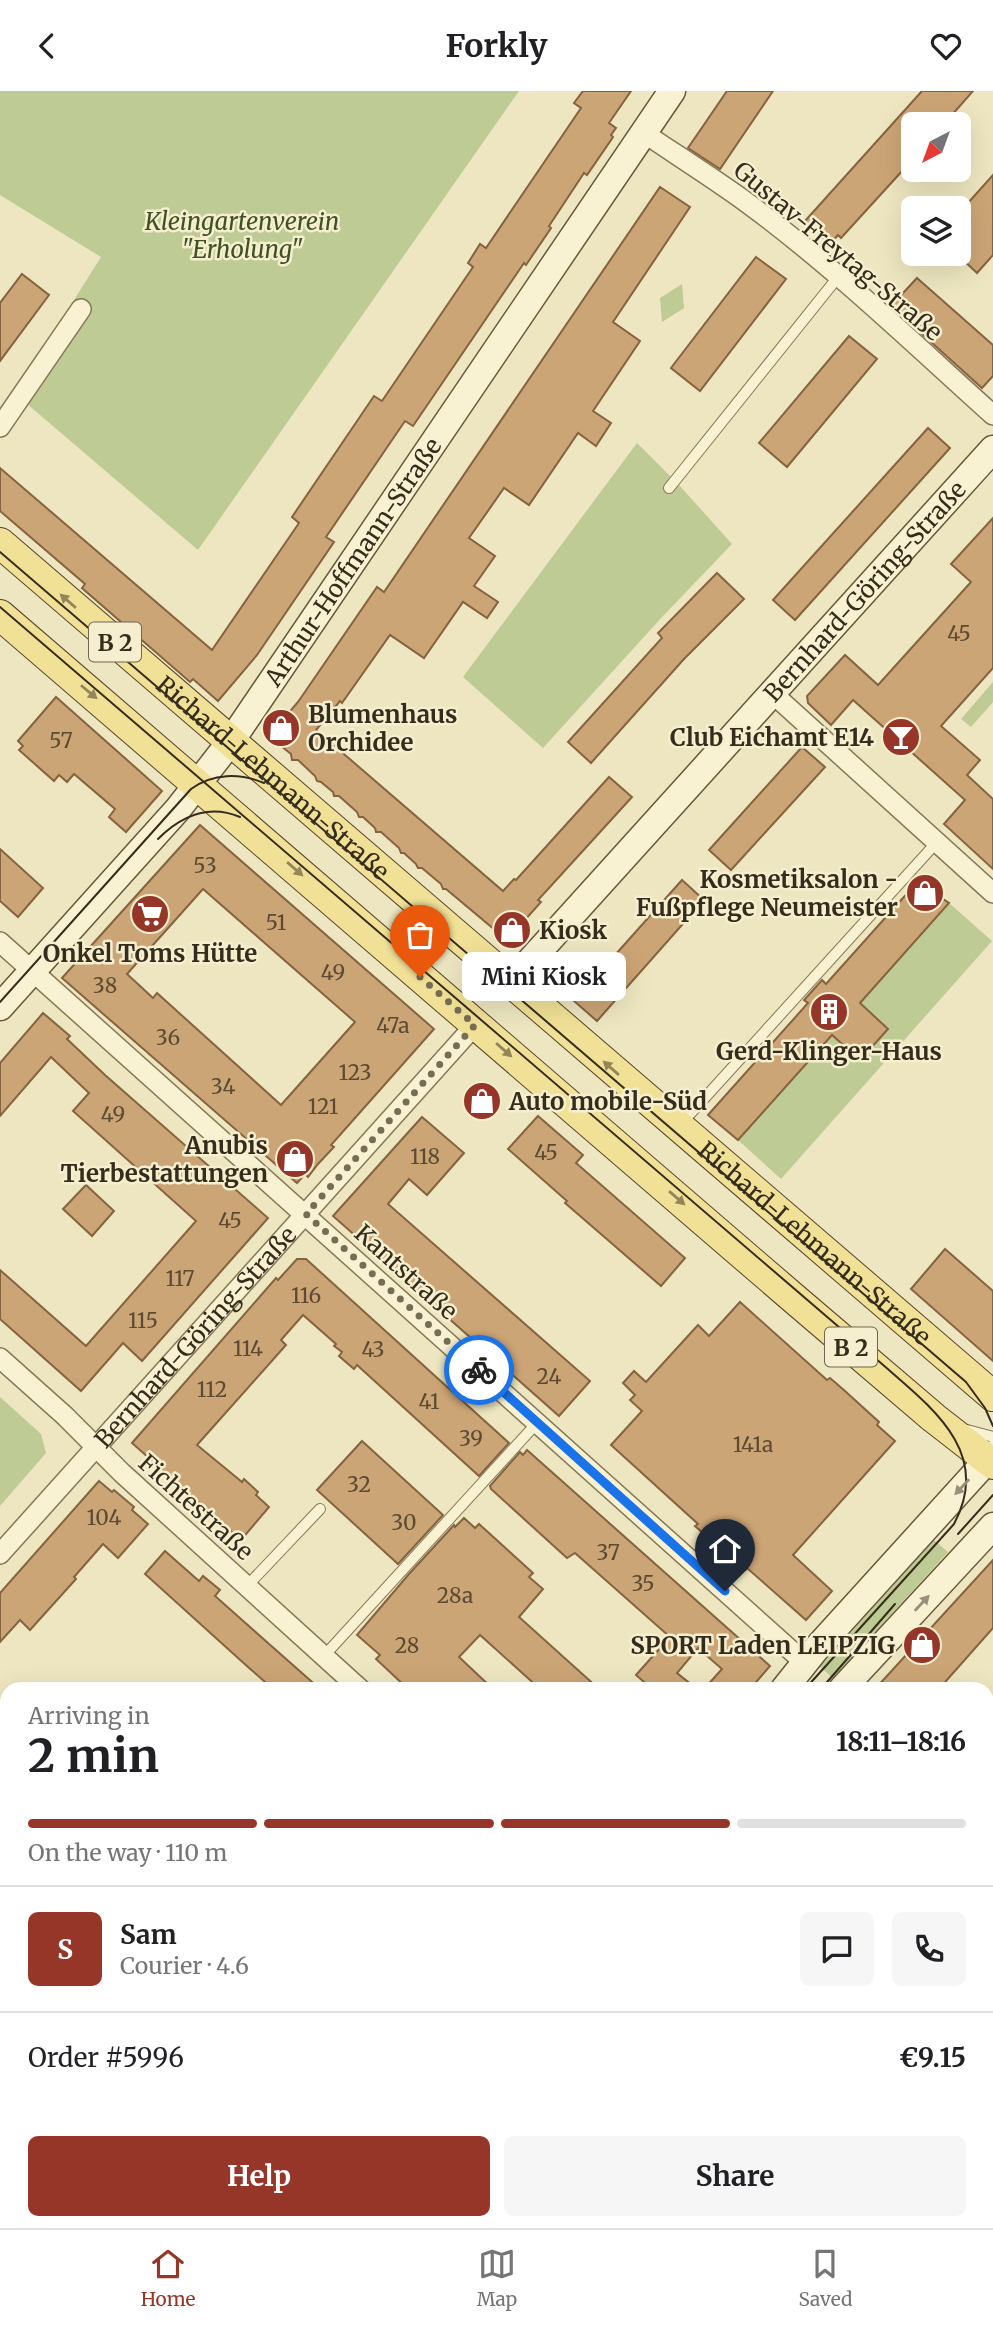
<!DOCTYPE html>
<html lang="en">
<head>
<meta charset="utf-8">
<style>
	:root { --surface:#fff; --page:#f6f6f6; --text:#202124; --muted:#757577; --line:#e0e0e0; --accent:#953628 }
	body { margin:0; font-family:Merriweather,serif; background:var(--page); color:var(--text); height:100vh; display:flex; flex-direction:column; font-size:26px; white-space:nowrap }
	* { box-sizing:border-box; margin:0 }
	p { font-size:23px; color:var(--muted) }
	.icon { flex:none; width:38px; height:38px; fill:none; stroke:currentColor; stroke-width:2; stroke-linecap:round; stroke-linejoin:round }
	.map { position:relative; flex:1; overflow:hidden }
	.panel { position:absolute; left:0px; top:1591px; width:994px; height:548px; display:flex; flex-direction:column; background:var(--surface); border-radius:21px 21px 0 0; box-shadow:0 7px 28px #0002 }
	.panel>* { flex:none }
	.needle { width:46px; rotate:221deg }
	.fabs { position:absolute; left:901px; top:21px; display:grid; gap:14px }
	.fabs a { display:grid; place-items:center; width:70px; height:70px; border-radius:10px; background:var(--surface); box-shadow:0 7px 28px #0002; font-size:35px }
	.pin { position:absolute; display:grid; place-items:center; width:60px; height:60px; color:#fff; margin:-72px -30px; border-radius:50% 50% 50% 0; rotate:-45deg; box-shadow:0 0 7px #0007 }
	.pin .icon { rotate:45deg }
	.courier { position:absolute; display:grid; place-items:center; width:70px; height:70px; margin:-35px; border:5px solid #1a73e8; border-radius:50%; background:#fff; color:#222; box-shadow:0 2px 9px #0007 }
	.bubble { position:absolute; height:49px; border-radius:10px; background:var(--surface); box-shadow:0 7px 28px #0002; font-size:23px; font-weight:700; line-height:49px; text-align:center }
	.head em { font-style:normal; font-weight:700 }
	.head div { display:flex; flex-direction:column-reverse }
	.head { display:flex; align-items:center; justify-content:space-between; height:119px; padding:0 28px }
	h1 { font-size:46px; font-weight:700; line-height:52px }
	.bar { display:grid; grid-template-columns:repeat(4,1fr); gap:10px 7px; align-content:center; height:84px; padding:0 28px }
	.bar i { height:9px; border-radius:5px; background:var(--line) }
	.bar .selected { background:var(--accent) }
	.bar p { grid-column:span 4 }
	.line { display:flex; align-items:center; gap:18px; padding:0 28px; border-top:2px solid var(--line) }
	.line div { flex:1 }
	.round { display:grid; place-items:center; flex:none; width:74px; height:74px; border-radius:10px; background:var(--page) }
	.action { display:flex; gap:14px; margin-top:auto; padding:14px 28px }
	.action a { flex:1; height:80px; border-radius:10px; background:var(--accent); color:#fff; font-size:28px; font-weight:700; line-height:80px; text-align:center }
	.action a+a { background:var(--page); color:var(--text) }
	header { display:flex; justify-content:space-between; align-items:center; height:91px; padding:0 28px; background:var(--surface); font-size:32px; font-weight:700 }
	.dock { display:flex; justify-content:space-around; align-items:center; height:98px; border-top:2px solid var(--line); background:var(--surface); font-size:19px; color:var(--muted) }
	.dock a { display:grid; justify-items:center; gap:4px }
	.dock .selected { color:var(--accent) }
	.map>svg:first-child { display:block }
</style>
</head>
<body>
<header><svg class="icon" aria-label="back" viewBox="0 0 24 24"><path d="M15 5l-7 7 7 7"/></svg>Forkly<svg class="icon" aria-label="heart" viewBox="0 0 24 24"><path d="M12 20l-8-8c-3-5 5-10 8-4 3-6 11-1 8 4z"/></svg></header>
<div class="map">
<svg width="993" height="2137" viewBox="0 0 993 2137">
	<rect width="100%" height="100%" fill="#ede6c0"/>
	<g fill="#becb94">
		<path d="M 0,0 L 519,0 L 198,459 L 26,312 L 86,221 L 72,212 L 101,166 L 0,104 Z"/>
		<path d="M 682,193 L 684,217 L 662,231 L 660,207 Z"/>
		<path d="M 637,352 L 679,394 L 732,453 L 663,525 L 543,657 L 463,586 Z"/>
		<path d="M 993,591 L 993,611 L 971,636 L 961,628 Z"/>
		<path d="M 949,812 L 992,850 L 781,1088 L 738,1049 Z"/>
		<path d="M 0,1306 L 41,1343 L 46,1362 L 0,1415 Z"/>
		<path d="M 934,1449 L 948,1461 L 833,1587 L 820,1576 Z"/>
	</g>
	<g fill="#cca576" stroke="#85633e" stroke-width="2" fill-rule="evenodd">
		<path d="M 583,0 L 631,0 L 609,32 L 616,37 L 611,44 L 613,46 L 587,84 L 584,82 L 549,135 L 551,137 L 526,174 L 524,172 L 413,335 L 405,330 L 326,446 L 334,451 L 257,564 L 218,610 L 193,588 L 190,591 L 82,497 L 85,493 L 0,420 L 0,377 L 212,559 L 299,432 L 292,426 L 374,305 L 382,310 L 473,176 L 468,172 L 480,153 L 486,157 L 581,17 L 574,12 Z"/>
		<path d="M 727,0 L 773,0 L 720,78 L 688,57 Z"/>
		<path d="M 922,0 L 973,0 L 944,33 L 914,33 L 914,67 L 841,147 L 838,144 L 830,153 L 805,130 Z"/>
		<path d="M 993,84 L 993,164 L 977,182 L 959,165 L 959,122 Z"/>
		<path d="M 660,96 L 690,116 L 613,231 L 640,250 L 593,320 L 611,332 L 596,355 L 578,342 L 529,414 L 504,397 L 469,447 L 495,465 L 474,495 L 498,511 L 487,527 L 463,511 L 424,567 L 390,544 L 342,612 L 340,610 L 316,639 L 503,800 L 514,788 L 516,789 L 609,686 L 632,706 L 538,809 L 541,811 L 507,849 L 446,798 L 443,798 L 441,793 L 422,777 L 418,777 L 416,773 L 404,762 L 401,762 L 399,757 L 381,741 L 376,741 L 375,737 L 363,726 L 359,726 L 357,721 L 339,705 L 334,705 L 333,701 L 321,691 L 317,690 L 315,685 L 298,669 L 292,669 L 291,663 L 281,655 L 276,654 L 269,645 L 298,611 L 377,496 L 384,501 Z"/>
		<path d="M 756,166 L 786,188 L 700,300 L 671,277 Z"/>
		<path d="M 22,183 L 49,204 L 0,270 L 0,212 Z"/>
		<path d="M 917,187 L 993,254 L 993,285 L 982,297 L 891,215 Z"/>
		<path d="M 849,245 L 877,268 L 787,376 L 759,352 Z"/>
		<path d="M 928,337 L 950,357 L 795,529 L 773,509 Z"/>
		<path d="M 993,427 L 993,577 L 941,635 L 980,669 L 967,684 L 993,708 L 993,778 L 944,733 L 965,709 L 853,609 L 831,634 L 808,612 L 807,605 L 845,564 L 878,594 L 971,491 L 951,473 Z"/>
		<path d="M 717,482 L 744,508 L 684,568 L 591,672 L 568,651 L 662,547 L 658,542 Z"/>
		<path d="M 56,606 L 162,700 L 126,741 L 109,726 L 115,718 L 74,683 L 67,691 L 59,684 L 54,690 L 19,659 L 23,655 L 18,650 Z"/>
		<path d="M 802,656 L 825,676 L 731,779 L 709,759 Z"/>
		<path d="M 200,734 L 434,938 L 331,1054 L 334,1056 L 318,1073 L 308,1086 L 305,1083 L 297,1092 L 62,887 ZM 203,798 L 355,931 L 281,1014 L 157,902 L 153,907 L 127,883 Z"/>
		<path d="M 0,758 L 43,797 L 18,826 L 0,810 Z"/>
		<path d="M 920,788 L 929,796 L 940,793 L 940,806 L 949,812 L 860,912 L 888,938 L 860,969 L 832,944 L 738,1049 L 708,1024 L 808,912 L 804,909 L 822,889 L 826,893 Z"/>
		<path d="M 682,789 L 704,809 L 597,930 L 574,910 Z"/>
		<path d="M 43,922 L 70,945 L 67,948 L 105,984 L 268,1127 L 142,1270 L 123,1252 L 81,1300 L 0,1228 L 0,1179 L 86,1255 L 196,1130 L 73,1020 L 89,1002 L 51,966 L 0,1025 L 0,972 Z"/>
		<path d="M 538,1025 L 583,1064 L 576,1072 L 685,1167 L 661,1195 L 565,1112 L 567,1110 L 508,1058 Z"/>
		<path d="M 422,1026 L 464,1062 L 427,1104 L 409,1088 L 388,1113 L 590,1290 L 559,1325 L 333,1125 Z"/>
		<path d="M 86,1094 L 114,1120 L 92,1145 L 63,1118 Z"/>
		<path d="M 945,1158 L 993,1200 L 993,1270 L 911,1198 Z"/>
		<path d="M 297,1168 L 306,1168 L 509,1352 L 479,1385 L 357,1274 L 354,1278 L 339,1265 L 342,1261 L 334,1255 L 336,1253 L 303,1224 L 281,1249 L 286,1254 L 197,1354 L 242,1391 L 244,1388 L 258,1401 L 256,1404 L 269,1416 L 241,1449 L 132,1352 L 276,1187 L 278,1189 Z"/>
		<path d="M 740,1211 L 827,1289 L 830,1287 L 845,1300 L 879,1331 L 877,1334 L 895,1350 L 793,1464 L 832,1500 L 806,1529 L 747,1477 L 745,1479 L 695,1435 L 698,1433 L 611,1354 L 642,1320 L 630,1309 L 635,1304 L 623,1292 L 634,1280 L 646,1291 L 698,1234 L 709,1245 Z"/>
		<path d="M 362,1350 L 443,1424 L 398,1473 L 317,1399 Z"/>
		<path d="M 527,1359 L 770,1575 L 750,1598 L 704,1598 L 722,1578 L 698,1557 L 677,1582 L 697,1598 L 652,1598 L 636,1584 L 670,1546 L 575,1462 L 567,1467 L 491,1398 L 490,1395 L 520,1361 L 523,1364 Z"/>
		<path d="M 99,1390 L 112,1401 L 114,1399 L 134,1416 L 132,1419 L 148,1433 L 118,1467 L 103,1453 L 74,1486 L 76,1488 L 30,1539 L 20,1529 L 0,1551 L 0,1502 Z"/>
		<path d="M 464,1427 L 475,1437 L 479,1433 L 533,1482 L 529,1486 L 543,1498 L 519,1526 L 599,1598 L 540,1598 L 480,1544 L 459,1566 L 493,1598 L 408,1598 L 376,1568 L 380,1564 L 357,1544 L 409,1483 L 454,1434 L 455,1436 Z"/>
		<path d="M 165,1460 L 199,1490 L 203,1485 L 220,1499 L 215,1505 L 320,1598 L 273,1598 L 248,1576 L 145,1483 Z"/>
		<path d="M 993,1469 L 993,1537 L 939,1598 L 875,1598 Z"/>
	</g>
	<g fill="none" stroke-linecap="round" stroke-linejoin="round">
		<defs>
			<g id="lane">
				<path d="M 669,397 L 838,186"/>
				<path d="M 681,1033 L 937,751"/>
				<path d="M 967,1339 L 993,1346"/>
				<path d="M 247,1495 L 320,1418"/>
				<path d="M 324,1565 L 537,1332"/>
				<path d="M 987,2071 L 993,2075"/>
			</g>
			<g id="street">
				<path d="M 644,42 C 678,65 713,87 746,111 C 832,174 914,253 993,324"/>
				<path d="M 0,336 L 81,218"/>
				<path d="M 772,602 L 993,802"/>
				<path d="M 0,851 L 805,1572"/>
				<path d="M 0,1267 L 65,1325 L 122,1382 L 360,1598"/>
				<path id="s1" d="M 0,1463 L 475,934"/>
				<path d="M 0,1713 L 7,1719"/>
				<path d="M 987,1753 L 993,1759"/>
				<path d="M 987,2046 L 993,2038"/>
				<path d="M 461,2132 L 466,2137"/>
				<path d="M 921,2132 L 927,2137"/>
			</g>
			<g id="secondary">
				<path id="s2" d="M 511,891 L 993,358"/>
				<path id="s3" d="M 0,916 L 178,718 L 231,650 L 672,0"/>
				<path d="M 784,1598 L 816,1558 L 993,1363"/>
				<path d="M 842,1598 L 993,1435"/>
				<path d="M 305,2137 L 310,2132"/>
				<path d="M 348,2137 L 353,2132"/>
			</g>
			<g id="primary">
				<path id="s4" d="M 0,452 L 993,1305"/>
				<path d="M 0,524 L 791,1205 L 934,1327 L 993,1373"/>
			</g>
		</defs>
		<use href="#lane" stroke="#867758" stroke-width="12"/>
		<use href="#street" stroke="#867758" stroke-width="22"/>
		<use href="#secondary" stroke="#68573b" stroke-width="29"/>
		<use href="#primary" stroke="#54442c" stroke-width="32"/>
		<use href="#lane" stroke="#f8f2d3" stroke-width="10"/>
		<use href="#street" stroke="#f8f2d3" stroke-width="19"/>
		<use href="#secondary" stroke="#f8f2d3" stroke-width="26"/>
		<use href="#primary" stroke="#f1e197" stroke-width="30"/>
		<g stroke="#362c1c" stroke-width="2">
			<path d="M 0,461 L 966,1291 L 985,1317 L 993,1335"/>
			<path d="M 0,516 L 882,1273 C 931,1316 993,1361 954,1433 L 805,1598"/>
			<path d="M 158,748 C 181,725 209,713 240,726"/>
			<path d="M 0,911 L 191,698 C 213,682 240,682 264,692"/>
			<path d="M 958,1443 L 993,1404"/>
			<path d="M 821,1598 L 895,1513"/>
			<path d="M 321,2137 L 326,2132"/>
			<path d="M 337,2137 L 342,2132"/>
		</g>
	</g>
	<defs><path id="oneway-solid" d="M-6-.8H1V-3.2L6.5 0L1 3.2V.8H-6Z" transform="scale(1.75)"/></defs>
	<g fill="#94865a">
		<use href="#oneway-solid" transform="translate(68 510) rotate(-139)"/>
		<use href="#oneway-solid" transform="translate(89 601) rotate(40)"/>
		<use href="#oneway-solid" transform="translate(295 778) rotate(41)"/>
		<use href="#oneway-solid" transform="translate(504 959) rotate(41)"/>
		<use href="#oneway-solid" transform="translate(611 977) rotate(-139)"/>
		<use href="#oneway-solid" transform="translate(677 1107) rotate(41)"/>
	</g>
	<g fill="#978f78">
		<use href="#oneway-solid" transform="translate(962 1396) rotate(133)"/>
		<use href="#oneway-solid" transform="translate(922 1512) rotate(-47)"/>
	</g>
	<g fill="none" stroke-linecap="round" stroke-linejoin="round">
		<path stroke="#766d55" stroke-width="7" stroke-dasharray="0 12.6" d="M 420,886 L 475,934 L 306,1123 L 479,1279"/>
		<path stroke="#1a73e8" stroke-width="9" d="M 479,1279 L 725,1500"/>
	</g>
	<defs>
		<symbol id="shop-disc" viewBox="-11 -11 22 22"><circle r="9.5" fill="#953628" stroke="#f5efcf"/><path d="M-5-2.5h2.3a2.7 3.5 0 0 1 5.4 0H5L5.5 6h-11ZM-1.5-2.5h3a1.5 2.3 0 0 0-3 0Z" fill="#fff"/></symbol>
		<symbol id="bar-disc" viewBox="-11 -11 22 22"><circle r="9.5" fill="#953628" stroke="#f5efcf"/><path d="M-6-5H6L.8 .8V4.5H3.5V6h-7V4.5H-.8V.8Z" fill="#fff"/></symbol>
		<symbol id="supermarket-disc" viewBox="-11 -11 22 22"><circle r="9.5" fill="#953628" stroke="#f5efcf"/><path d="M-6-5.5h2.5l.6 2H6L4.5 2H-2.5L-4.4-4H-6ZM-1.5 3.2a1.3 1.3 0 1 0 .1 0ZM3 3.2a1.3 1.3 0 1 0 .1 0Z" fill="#fff"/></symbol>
		<symbol id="building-disc" viewBox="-11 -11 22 22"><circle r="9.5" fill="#953628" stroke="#f5efcf"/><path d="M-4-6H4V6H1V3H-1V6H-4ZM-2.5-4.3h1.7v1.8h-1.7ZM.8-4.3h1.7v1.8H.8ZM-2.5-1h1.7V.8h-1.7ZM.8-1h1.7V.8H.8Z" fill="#fff"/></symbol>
	</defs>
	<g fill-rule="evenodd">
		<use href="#shop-disc" x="259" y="615" width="44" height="44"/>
		<use href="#bar-disc" x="879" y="624" width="44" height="44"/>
		<use href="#shop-disc" x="903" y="780" width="44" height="44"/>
		<use href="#supermarket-disc" x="128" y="801" width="44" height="44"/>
		<use href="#shop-disc" x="490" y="817" width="44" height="44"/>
		<use href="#building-disc" x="807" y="899" width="44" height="44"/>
		<use href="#shop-disc" x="460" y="988" width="44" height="44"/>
		<use href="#shop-disc" x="273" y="1046" width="44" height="44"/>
		<use href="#shop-disc" x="900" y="1532" width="44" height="44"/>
	</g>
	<g text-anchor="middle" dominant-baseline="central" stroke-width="5" stroke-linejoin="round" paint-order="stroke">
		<g font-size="21" fill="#5c4a32">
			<text x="959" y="542">45</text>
			<text x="61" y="649">57</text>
			<text x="205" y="774">53</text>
			<text x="276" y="831">51</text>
			<text x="333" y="881">49</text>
			<text x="105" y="894">38</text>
			<text x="393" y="934">47a</text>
			<text x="168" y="946">36</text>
			<text x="355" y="981">123</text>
			<text x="223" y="995">34</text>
			<text x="323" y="1015">121</text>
			<text x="113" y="1023">49</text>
			<text x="546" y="1061">45</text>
			<text x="425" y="1065">118</text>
			<text x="230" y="1129">45</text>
			<text x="180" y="1187">117</text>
			<text x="306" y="1204">116</text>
			<text x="143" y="1229">115</text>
			<text x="248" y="1257">114</text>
			<text x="373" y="1258">43</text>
			<text x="549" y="1285">24</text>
			<text x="212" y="1298">112</text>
			<text x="429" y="1310">41</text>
			<text x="471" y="1347">39</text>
			<text x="753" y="1353">141a</text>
			<text x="359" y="1393">32</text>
			<text x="104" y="1426">104</text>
			<text x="404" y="1431">30</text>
			<text x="608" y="1461">37</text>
			<text x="643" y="1492">35</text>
			<text x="455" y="1504">28a</text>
			<text x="407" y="1554">28</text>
		</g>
		<g fill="#f5efcf" stroke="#6f6652" stroke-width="2">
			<rect x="89" y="531.5" width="52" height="39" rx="5"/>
			<rect x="825" y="1236.5" width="52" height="39" rx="5"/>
		</g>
		<g font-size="23" font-weight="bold" fill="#362c1c">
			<text x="115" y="551">B 2</text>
			<text x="851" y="1256">B 2</text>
		</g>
		<g font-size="24" font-style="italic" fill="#405223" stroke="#f5efcf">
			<text x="242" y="130">Kleingartenverein<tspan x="242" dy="28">"Erholung"</tspan></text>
		</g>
		<g font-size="24" fill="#362c1c" stroke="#f5efcf">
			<text transform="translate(838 160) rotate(40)">Gustav-Freytag-Straße</text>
			<text stroke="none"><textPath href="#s3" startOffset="569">Arthur-Hoffmann-Straße</textPath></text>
			<text stroke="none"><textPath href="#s2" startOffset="527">Bernhard-Göring-Straße</textPath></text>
			<text stroke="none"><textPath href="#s4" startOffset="360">Richard-Lehmann-Straße</textPath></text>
			<text stroke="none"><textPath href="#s4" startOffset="1074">Richard-Lehmann-Straße</textPath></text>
			<text transform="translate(406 1181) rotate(42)">Kantstraße</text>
			<text stroke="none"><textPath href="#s1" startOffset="292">Bernhard-Göring-Straße</textPath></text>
			<text transform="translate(196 1416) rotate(42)">Fichtestraße</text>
		</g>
		<g font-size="24" font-weight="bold" fill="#362c1c" stroke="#f5efcf" text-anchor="end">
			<text x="308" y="623" text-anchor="start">Blumenhaus<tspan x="308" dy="28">Orchidee</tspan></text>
			<text x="874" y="646">Club Eichamt E14</text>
			<text x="898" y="788">Kosmetiksalon -<tspan x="898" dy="28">Fußpflege Neumeister</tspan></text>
			<text x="539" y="839" text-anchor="start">Kiosk</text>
			<text x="150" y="862" text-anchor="middle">Onkel Toms Hütte</text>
			<text x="829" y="960" text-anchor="middle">Gerd-Klinger-Haus</text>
			<text x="509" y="1010" text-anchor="start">Auto mobile-Süd</text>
			<text x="268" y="1054">Anubis<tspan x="268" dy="28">Tierbestattungen</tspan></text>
			<text x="895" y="1554">SPORT Laden LEIPZIG</text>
		</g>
	</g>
</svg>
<div class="fabs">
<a><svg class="needle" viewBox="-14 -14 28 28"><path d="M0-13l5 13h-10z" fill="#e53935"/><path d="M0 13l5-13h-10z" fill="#757577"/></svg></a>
<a><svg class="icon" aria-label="layers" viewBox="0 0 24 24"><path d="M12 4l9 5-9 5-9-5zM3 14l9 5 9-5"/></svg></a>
</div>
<div class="pin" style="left:420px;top:886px;background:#ea580c"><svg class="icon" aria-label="bag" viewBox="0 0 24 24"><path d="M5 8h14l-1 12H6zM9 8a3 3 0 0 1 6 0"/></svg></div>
<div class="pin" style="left:725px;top:1500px;background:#1f2937"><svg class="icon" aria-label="home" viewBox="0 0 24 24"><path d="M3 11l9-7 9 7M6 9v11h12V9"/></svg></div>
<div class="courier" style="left:479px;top:1279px"><svg class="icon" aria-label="bike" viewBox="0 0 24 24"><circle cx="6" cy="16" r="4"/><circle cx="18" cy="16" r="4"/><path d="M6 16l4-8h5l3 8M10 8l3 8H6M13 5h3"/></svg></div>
<div class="bubble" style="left:462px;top:861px;width:164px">Mini Kiosk</div>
<section class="panel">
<div class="head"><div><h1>2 min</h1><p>Arriving in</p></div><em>18:11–18:16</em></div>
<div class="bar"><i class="selected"></i><i class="selected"></i><i class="selected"></i><i></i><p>On the way · 110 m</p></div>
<div class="line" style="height:126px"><b class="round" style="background:var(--accent);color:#fff">S</b><div><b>Sam</b><p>Courier · 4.6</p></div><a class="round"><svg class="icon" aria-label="chat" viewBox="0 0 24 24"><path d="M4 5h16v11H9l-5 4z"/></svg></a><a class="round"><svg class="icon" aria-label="phone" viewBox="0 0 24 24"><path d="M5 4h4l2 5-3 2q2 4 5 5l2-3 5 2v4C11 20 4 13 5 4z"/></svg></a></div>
<div class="line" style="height:91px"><div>Order #5996</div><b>€9.15</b></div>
<div class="action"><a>Help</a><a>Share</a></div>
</section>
</div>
<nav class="dock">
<a class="selected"><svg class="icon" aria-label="home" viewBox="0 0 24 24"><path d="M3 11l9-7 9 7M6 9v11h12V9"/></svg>Home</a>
<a><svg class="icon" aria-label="map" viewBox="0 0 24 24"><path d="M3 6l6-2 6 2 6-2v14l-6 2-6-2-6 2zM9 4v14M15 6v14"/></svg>Map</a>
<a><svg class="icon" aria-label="saved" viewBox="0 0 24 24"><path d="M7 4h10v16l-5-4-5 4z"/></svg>Saved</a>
</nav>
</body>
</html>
